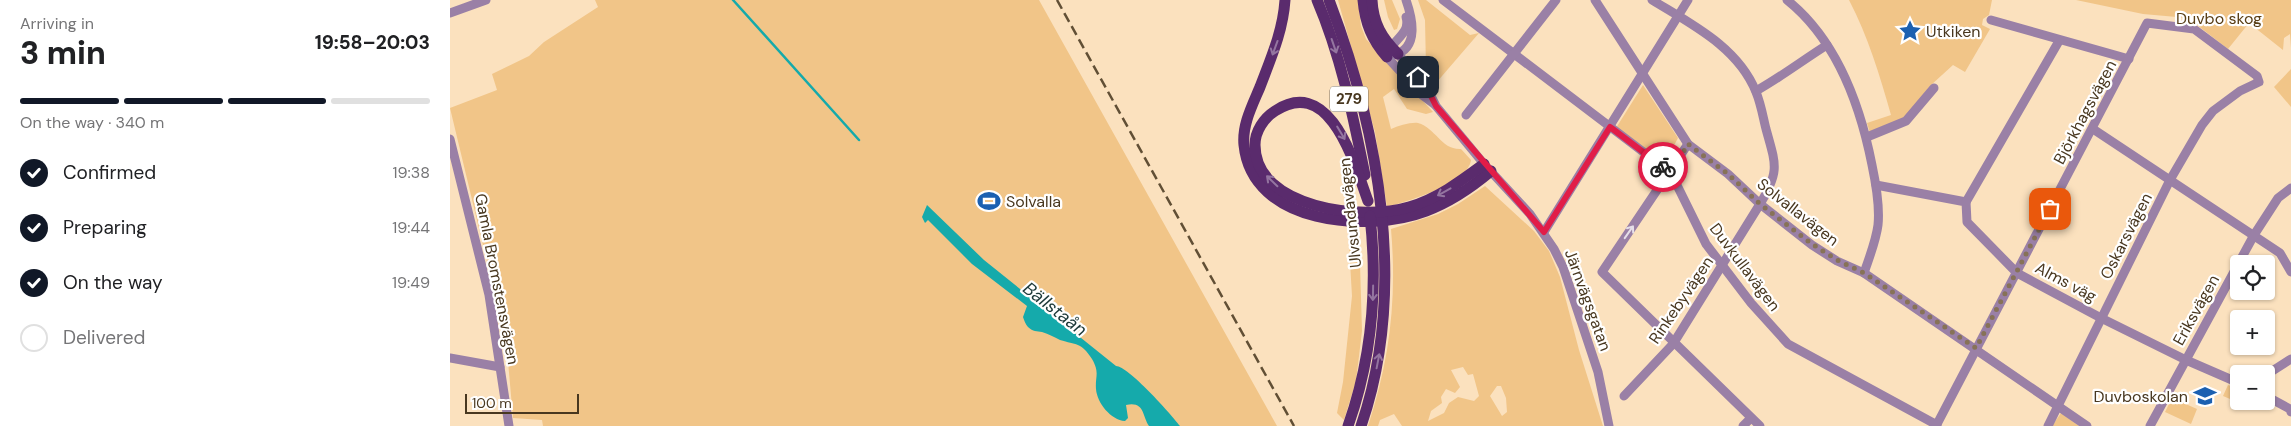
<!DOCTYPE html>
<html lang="en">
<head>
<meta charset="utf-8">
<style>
	:root { --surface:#fff; --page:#f2f2f2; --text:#202124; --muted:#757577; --line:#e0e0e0; --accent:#111827 }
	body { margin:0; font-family:"DM Sans",sans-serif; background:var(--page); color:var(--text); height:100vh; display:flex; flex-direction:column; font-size:19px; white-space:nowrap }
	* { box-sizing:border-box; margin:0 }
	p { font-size:16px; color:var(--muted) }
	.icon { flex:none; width:28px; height:28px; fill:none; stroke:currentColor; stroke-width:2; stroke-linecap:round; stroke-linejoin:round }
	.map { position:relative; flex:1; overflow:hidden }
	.panel { display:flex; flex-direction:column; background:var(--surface); width:450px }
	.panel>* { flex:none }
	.tools { position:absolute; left:1780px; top:255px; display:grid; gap:10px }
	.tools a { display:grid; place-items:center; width:45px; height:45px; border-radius:5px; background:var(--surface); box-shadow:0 1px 4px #0004; font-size:25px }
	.scale { position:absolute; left:15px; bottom:12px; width:114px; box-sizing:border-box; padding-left:5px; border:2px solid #48371f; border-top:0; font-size:14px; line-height:18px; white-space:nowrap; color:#48371f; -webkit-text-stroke:4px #fff; paint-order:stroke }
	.pin { position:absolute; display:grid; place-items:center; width:42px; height:42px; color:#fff; margin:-21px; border-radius:10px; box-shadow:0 2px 8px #0006 }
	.courier { position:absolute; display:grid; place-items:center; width:50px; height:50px; margin:-25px; border:4px solid #e11d48; border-radius:50%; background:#fff; color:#222; box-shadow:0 1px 6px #0007 }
	.summary em { font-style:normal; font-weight:800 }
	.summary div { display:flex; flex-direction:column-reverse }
	.summary { display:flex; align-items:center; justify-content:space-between; height:85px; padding:0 20px }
	h1 { font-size:32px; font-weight:800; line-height:38px }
	.bar { display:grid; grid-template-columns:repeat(4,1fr); gap:8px 5px; align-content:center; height:60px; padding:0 20px }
	.bar i { height:6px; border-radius:4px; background:var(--line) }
	.bar .selected { background:var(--accent) }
	.bar p { grid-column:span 4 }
	ol { padding:0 20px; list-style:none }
	li { display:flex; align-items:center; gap:15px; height:55px }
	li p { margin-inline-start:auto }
	li .icon { padding:5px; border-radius:50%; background:var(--accent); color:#fff; stroke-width:4 }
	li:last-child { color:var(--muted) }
	li i { width:28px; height:28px; border:2px solid var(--line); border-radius:50% }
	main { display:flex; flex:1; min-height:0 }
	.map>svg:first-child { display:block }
</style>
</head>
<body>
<main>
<section class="panel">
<div class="summary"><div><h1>3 min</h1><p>Arriving in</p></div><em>19:58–20:03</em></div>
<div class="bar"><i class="selected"></i><i class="selected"></i><i class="selected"></i><i></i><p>On the way · 340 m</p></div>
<ol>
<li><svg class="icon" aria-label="check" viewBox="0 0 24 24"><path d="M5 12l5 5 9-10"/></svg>Confirmed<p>19:38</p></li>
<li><svg class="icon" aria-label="check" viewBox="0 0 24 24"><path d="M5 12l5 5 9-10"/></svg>Preparing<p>19:44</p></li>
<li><svg class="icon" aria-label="check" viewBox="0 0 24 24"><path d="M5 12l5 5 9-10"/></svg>On the way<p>19:49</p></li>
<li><i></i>Delivered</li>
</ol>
</section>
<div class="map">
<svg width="1841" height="426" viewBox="0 0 1841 426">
	<rect width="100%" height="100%" fill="#fbe1be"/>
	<g fill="#f1c588" fill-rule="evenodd">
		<path d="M 145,0 L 589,0 L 827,426 L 93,426 L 92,420 L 63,418 L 54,316 L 44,291 L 0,108 L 47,90 L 42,74 L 79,56 L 94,42 L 148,7 Z"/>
		<path d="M 888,0 L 908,0 L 911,26 L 916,39 L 983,112 L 976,114 L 957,109 L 944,89 L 933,97 L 941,129 C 948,126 961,122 968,123 C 986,128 991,150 1011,149 L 1021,160 C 1018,184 958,201 937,207 L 925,132 Z"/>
		<path d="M 934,0 L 942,0 L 950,19 L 947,29 L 944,30 L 938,17 Z"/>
		<path d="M 968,0 L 976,0 L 1020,35 L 1029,33 L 986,83 L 976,68 L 975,20 Z"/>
		<path d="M 1399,0 L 1542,0 L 1539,15 L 1533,19 L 1532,25 L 1540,29 L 1515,72 L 1503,65 L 1481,85 L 1453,119 L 1420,133 L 1417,123 L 1441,115 C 1430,76 1418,36 1399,0 Z"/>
		<path d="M 1626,0 L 1841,0 L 1841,48 L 1840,34 L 1834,38 L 1833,50 L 1799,23 L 1778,49 L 1738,18 L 1693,14 Z"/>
		<path d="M 1841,69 L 1841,107 L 1824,87 Z"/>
		<path d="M 1193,85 L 1228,138 L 1214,164 L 1166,128 Z"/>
		<path d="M 1035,186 L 1084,231 L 1099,251 L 1110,277 L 1129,350 L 1153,426 L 952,426 L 944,414 L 930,420 L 928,426 L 918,426 C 940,359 947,299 941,229 L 988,214 L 1008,204 ZM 1013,367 L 1018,375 L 1023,374 L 1029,396 L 1024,401 L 1008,397 L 999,403 L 994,413 L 978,421 L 981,411 L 992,403 L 991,397 L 996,389 L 1005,393 L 1010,387 L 1001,370 ZM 1047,386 L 1051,386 L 1056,398 L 1057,412 L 1052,416 L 1040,396 Z"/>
		<path d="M 898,228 L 909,231 L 912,331 L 906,381 L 894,420 L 887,413 L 893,382 L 902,296 Z"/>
		<path d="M 1778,385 L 1789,389 L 1789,401 L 1802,401 L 1799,407 L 1773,396 Z"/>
		<path d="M 1722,398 L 1747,409 L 1741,424 L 1715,412 Z"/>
		<path d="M 1611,413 L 1629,426 L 1602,426 Z"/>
	</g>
	<path fill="#15aaab" d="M 477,205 L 534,260 L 666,366 C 678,366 721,414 730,426 L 699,426 C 692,416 695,401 676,405 L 678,418 L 675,421 C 661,420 647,403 646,389 C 645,376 650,373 642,359 C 631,342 626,345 610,340 C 604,337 599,334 592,332 C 587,331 583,332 578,327 C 576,325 574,320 573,317 L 577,306 L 522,264 L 478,220 L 475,223 L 472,217 Z"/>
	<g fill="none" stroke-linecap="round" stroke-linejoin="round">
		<path stroke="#15aaab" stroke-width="2.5" d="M 283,0 L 409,140"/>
		<g stroke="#9a80a6" stroke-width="9">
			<path d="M 993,0 L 1221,173 L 1256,244 L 1301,303 L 1338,344 L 1487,425"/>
			<path d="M 1145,0 L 1238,144 L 1278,174 L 1310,204 L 1362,245 L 1387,261 L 1414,273 L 1637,426"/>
			<path d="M 1337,0 C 1387,40 1410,104 1422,165 C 1426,184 1430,206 1428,225 C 1426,241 1419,258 1414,273"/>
			<path d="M 0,13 L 36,0"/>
			<path d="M 1541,20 L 1679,59"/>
			<path d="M 939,52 C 943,39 961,34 956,17"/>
			<path d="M 948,54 L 977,88 L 986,106 L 1034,164 L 1080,214 L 1104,249 L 1113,267 L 1148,372 L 1159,426"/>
			<path d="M 944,55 C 970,48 962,17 956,0"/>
			<path d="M 937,57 L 972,95 L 984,104"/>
			<path d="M 1306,91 C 1331,77 1353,60 1377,45"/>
			<path d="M 1016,115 L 1106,0"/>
			<path d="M 1643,129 L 1830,253 L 1841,272"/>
			<path d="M 1417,137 L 1456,121 L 1484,88"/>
			<path d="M 0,139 L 39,295 L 59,426"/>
			<path d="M 1238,144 L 1152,272 L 1310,426"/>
			<path d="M 1426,185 L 1516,202 L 1517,222 L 1567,273 L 1651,318 L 1736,360 L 1789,383"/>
			<path d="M 1516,202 L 1609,41"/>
			<path d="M 1094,232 L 1238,0"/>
			<path d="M 0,358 L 50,367"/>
			<path d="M 1816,375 L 1841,359"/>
			<path d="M 1174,396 L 1223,344 L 1310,204 C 1330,171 1326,165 1316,129 C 1313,117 1311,104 1306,92 C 1288,47 1241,24 1202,0"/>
			<path d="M 1816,396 L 1840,409 L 1841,412"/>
			<path d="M 1293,426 L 1300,419"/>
			<path d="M 1486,426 L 1697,23 L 1744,29 L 1807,76 L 1809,82 L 1790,91 L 1763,111 L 1752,125 L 1720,180 L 1598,426"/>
			<path d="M 1700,426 L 1804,235 L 1828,198 L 1841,188"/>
		</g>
		<g stroke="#5a2b6d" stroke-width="11">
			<path d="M 835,0 C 833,31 821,58 810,87 C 802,106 792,125 794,145 C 802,225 918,233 976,211 C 1000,202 1022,187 1041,171"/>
			<path d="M 867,0 C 891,56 903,116 915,175"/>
			<path d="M 879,0 C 929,131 958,290 911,426"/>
			<path d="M 913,0 C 915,23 922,40 937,57"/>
			<path d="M 922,0 C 923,23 932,38 948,54"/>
			<path d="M 918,201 C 905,166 881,74 825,111 C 814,118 805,131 805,145 C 805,209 914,221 959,207 C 987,199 1011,181 1034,164"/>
			<path d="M 898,426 C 922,358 928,288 920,216"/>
		</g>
		<path stroke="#614f35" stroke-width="2.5" stroke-dasharray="10 5" stroke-linecap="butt" d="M 607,0 L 844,426"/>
	</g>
	<defs><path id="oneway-shaft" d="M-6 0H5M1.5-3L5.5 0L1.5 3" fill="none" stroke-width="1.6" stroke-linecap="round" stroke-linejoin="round" transform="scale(1.25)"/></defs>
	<g stroke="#9475a0">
		<use href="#oneway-shaft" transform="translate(884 46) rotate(71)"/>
		<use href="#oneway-shaft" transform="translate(825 48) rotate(110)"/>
		<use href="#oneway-shaft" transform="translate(891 133) rotate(59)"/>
		<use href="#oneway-shaft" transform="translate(822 181) rotate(-136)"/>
		<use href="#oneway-shaft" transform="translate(994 192) rotate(151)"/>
		<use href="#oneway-shaft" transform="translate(923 293) rotate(91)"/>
		<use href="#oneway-shaft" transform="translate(928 361) rotate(-79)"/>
	</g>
	<use stroke="#e6dfe9" href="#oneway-shaft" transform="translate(1179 232) rotate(-55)"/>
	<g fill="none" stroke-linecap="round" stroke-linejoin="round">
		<path stroke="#877257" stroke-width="5" stroke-dasharray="0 9" d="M 1213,167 L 1221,173 L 1238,144 L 1278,174 L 1310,204 L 1362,244 L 1387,260 L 1414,273 L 1526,348 L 1600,209"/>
		<path stroke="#e11d48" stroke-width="6" d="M 968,77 L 977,88 L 986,106 L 1094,232 L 1160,127 L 1213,167"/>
	</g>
	<defs>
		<symbol id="sight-bare" viewBox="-9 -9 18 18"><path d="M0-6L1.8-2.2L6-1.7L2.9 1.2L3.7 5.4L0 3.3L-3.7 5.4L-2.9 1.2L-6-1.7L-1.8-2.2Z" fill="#1b60b1" stroke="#fff" stroke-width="2.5" paint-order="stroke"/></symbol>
		<symbol id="stadium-bare" viewBox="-9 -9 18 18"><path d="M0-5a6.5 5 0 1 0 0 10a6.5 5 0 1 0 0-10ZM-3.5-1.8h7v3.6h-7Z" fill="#1b60b1" stroke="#fff" stroke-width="2.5" paint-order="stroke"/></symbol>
		<symbol id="school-bare" viewBox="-9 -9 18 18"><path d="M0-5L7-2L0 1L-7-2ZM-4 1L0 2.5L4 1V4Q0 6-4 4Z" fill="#1b60b1" stroke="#fff" stroke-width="2.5" paint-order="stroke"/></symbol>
	</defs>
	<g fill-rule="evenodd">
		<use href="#sight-bare" x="1444" y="15" width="32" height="32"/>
		<use href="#stadium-bare" x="523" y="185" width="32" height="32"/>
		<use href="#school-bare" x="1739" y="380" width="32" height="32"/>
	</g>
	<g text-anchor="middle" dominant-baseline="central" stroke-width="4.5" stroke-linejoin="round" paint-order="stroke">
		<rect fill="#fff" stroke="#7f7362" stroke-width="1" x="880" y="86.5" width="38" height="25" rx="4"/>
		<g font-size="15" font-weight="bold" fill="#48371f">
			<text x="899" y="99">279</text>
		</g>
		<g font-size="16" fill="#593e15" stroke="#fff">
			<text x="1769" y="18">Duvbo skog</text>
		</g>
		<g font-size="16" fill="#48371f" stroke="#fff" text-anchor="start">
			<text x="1476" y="31">Utkiken</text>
			<text x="556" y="201">Solvalla</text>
			<text x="1738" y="396" text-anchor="end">Duvboskolan</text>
		</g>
		<g font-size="16" fill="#48371f" stroke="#fff">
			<text transform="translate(1635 112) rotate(-62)">Björkhagsvägen</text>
			<text transform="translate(1348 212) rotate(38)">Solvallavägen</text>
			<text transform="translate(900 213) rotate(-96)">Ulvsundavägen</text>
			<text transform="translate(1676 236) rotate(-63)">Oskarsvägen</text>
			<text transform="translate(1295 267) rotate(53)">Duvkullavägen</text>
			<text transform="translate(47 279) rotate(79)">Gamla Bromstensvägen</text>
			<text transform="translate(1616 282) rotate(28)">Alms väg</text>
			<text transform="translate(1138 300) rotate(70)">Järnvägsgatan</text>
			<text transform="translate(1231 300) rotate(-56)">Rinkebyvägen</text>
			<text transform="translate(1746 310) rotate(-61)">Eriksvägen</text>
		</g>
		<g font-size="18" font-style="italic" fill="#1c3838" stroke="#fff">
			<text transform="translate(605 309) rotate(38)">Bällstaån</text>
		</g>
	</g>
</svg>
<div class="tools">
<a><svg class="icon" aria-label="locate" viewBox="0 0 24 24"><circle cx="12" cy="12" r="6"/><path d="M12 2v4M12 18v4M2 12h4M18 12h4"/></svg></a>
<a>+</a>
<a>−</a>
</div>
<div class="scale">100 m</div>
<div class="pin" style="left:1600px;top:209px;background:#ea580c"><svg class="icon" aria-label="bag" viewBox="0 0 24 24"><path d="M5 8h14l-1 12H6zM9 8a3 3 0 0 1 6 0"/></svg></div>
<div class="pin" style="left:968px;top:77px;background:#1f2937"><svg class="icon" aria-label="home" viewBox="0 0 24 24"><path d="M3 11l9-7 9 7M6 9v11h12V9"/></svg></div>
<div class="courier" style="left:1213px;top:167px"><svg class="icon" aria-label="bike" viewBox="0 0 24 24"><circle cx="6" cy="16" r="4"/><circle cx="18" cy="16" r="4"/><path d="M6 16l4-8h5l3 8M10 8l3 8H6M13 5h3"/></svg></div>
</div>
</main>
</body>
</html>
